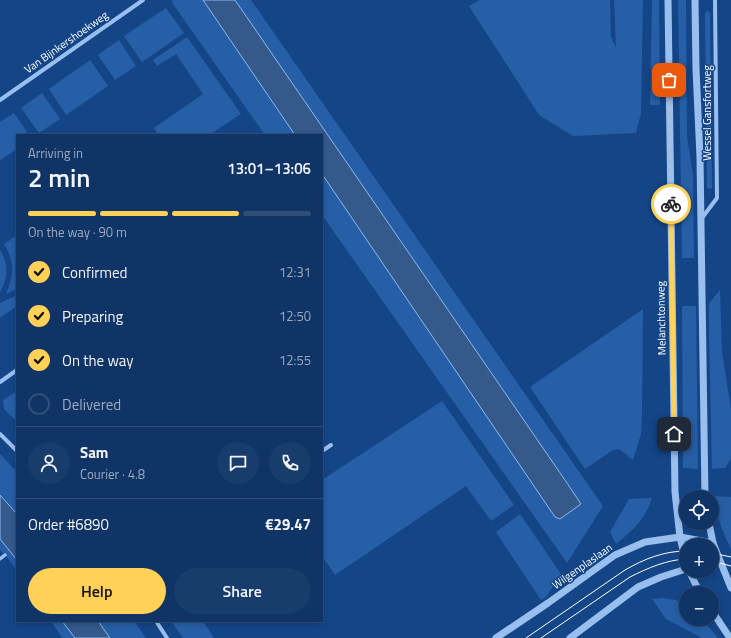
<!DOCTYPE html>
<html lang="en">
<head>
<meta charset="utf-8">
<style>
	:root { --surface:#0f3465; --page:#183c6b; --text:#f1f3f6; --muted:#9baabf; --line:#2f4f79; --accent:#ffd157 }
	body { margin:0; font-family:"Titillium Web",sans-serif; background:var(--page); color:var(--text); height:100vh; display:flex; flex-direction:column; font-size:15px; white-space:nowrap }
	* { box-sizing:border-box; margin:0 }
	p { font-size:13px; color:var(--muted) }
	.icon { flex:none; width:22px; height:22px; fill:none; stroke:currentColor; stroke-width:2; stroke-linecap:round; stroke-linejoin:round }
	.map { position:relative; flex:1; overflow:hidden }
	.sheet { position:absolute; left:16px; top:134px; width:307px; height:488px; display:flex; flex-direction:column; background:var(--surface); border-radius:0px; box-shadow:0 2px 6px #0003,0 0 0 1px var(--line) }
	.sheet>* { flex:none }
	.fabs { position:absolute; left:679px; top:490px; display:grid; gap:8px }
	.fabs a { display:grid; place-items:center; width:40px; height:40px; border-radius:50%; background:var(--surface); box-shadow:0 2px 6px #0003,0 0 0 1px var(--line); font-size:20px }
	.pin { position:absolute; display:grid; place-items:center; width:34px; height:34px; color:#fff; margin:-17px; border-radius:8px; box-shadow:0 2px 6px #0006 }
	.courier { position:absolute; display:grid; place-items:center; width:40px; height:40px; margin:-20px; border:3px solid #ffd157; border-radius:50%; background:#fff; color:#222; box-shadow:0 1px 5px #0007 }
	.summary em { font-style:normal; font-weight:600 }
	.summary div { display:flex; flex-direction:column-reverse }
	.summary { display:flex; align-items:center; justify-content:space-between; height:68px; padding:0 12px }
	h1 { font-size:26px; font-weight:600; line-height:30px }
	.bar { display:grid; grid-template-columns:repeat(4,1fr); gap:6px 4px; align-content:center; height:48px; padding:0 12px }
	.bar i { height:5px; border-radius:3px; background:var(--line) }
	.bar .current { background:var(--accent) }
	.bar p { grid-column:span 4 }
	.line { display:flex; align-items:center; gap:10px; padding:0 12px; border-top:1px solid var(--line) }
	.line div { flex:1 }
	.round { display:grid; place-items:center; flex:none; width:42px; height:42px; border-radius:21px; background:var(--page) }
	ol { padding:0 12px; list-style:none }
	li { display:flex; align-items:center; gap:12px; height:44px }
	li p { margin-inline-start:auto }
	li .icon { padding:4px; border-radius:50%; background:var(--accent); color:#111; stroke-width:4 }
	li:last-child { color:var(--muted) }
	li i { width:22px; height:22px; border:2px solid var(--line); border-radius:50% }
	.action { display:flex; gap:8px; margin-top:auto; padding:8px 12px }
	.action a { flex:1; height:46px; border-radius:24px; background:var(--accent); color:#111; font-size:16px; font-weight:600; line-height:46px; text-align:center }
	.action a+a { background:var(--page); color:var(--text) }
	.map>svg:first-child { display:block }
</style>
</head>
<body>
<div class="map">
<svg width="731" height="638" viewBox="0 0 731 638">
	<rect width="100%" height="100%" fill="#144587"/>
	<g fill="#265fa6">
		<path d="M 172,0 L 203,0 L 295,135 L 265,135 L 173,4 Z"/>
		<path d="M 235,0 L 251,0 L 603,506 L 567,563 L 322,215 L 322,174 L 560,519 L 581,504 L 567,483 Z"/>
		<path d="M 479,0 L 610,0 L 611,37 L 616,48 L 614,0 L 643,0 L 641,113 L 636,133 L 573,136 L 539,115 L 469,6 Z"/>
		<path d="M 652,0 L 659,0 L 660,105 L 650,105 Z"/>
		<path d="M 678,0 L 686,0 L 687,137 L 693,175 L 694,258 L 682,258 Z"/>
		<path d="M 166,8 L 184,33 L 142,62 L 124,36 Z"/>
		<path d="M 707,11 L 708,11 L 710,13 L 712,188 L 710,189 L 707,188 L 705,13 Z"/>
		<path d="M 187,37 L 241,114 L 209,135 L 158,135 L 154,128 L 203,94 L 176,54 L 157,66 L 153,60 Z"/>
		<path d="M 119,40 L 136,66 L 115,80 L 98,55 Z"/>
		<path d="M 90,60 L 108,86 L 66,115 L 49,89 Z"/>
		<path d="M 42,93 L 60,119 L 39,133 L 21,108 Z"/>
		<path d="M 14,113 L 29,135 L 17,135 L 17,149 L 0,160 L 0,122 Z"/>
		<path d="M 17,235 L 17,289 L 6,294 C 14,275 15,262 4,244 Z"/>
		<path d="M 0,250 C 9,264 8,278 0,292 Z"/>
		<path d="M 720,290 L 722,352 L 731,409 L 731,458 L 725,468 L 712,469 L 709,336 L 709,303 Z"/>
		<path d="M 17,295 L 17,306 L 0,318 L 0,303 Z"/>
		<path d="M 682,306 L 696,306 L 698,469 L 683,468 Z"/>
		<path d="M 643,309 L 642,413 L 641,434 L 633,460 L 619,449 L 613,450 L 585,469 L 530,387 Z"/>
		<path d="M 17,391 L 17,422 L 4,409 L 3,400 Z"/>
		<path d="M 442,401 L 514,505 L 491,521 L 466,486 L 335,575 L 322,556 L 322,480 Z"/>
		<path d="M 0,454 L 17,472 L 17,514 L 0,495 Z"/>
		<path d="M 713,496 L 731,497 L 731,549 C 723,533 716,515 713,496 Z"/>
		<path d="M 652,498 C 646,519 632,531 616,544 L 610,532 L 629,499 Z"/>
		<path d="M 520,514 L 561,574 L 546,597 L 541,600 L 496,532 Z"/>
		<path d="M 0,539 L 17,560 L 17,572 L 8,558 L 0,550 Z"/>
		<path d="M 663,598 L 676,600 L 686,605 L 686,619 L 702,619 L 718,638 L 702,638 L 666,619 L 652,599 Z"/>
		<path d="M 51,621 L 62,621 L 75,638 L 62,638 Z"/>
		<path d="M 98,621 L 134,621 L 146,638 L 110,638 Z"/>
		<path d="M 171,621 L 203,621 L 214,638 L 183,638 Z"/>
	</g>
	<g fill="#34598a" stroke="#8bbaf2">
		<path d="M 203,0 L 235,0 L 567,483 L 581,504 L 560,519 L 555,517 L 322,174 L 322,135 L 295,135 Z"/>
		<path d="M 0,495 L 17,514 L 17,560 L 0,539 Z"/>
		<path d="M 62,621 L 98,621 L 110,638 L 75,638 Z"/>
	</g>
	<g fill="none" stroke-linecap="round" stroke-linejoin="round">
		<path stroke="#99bfef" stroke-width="3.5" d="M 0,559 L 5,555"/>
		<g stroke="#99bfef" stroke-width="4">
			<path d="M 0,100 L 143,0"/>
			<path d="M 702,218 L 717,198 L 715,0"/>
			<path d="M 0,382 L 17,370"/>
			<path d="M 0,434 L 17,451"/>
			<path d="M 322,451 L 331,445"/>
			<path d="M 156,621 L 167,638"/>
		</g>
		<g stroke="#99bfef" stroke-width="7">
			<path d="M 668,0 L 675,492 L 680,537 L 686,563"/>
			<path d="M 695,0 L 696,69 L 700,157 L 705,497"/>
			<path d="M 709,523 L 713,543 L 731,588"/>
			<path d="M 689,571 L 700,593"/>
			<path d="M 712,611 L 730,638"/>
			<path d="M 496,638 L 548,603 L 615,555 L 645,542 L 680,537 L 713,543"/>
			<path d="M 570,638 L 638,587 L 661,577 L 686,569"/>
		</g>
		<g stroke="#fff" stroke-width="1">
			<path d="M 712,553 L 731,557"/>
			<path d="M 712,561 L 731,566"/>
			<path d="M 526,638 L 625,570 C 644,559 664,551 686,551"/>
			<path d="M 541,638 L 630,577 C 648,568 666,560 686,559"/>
		</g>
	</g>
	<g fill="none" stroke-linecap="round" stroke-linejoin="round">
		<path stroke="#adbed5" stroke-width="4" stroke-dasharray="0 7.2" d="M 669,80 L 671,204"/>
		<path stroke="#ffd157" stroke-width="5" d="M 671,204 L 674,434"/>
	</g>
	<g text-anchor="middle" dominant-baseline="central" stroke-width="3" stroke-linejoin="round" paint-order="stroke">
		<g font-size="11" fill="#fff" stroke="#144587">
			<text transform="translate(66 42) rotate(-35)">Van Bijnkershoekweg</text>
			<text transform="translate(707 113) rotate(-90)">Wessel Gansfortweg</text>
			<text transform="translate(661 318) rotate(-91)">Melanchtonweg</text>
			<text transform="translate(582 566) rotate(-35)">Wilgenplaslaan</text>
		</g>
	</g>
</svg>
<div class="fabs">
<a><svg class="icon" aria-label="locate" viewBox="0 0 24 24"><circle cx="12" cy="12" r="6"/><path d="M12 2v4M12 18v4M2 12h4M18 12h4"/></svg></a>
<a>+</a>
<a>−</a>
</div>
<div class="pin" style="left:669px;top:80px;background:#ea580c"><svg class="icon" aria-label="bag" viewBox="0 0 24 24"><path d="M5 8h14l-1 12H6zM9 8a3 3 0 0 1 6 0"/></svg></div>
<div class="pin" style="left:674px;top:434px;background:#1f2937"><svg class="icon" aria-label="home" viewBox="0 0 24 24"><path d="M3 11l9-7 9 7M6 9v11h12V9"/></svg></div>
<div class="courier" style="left:671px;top:204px"><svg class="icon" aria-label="bike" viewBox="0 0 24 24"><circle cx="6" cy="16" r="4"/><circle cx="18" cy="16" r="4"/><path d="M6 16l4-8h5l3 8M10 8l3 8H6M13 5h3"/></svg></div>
<section class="sheet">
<div class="summary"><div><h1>2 min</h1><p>Arriving in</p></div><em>13:01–13:06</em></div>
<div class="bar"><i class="current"></i><i class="current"></i><i class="current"></i><i></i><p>On the way · 90 m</p></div>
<ol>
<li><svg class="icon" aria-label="check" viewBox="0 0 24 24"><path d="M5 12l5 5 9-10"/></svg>Confirmed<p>12:31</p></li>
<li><svg class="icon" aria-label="check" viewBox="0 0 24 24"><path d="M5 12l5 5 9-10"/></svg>Preparing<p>12:50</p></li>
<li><svg class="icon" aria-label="check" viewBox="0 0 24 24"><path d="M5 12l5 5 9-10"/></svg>On the way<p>12:55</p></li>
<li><i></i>Delivered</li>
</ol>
<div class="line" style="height:72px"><a class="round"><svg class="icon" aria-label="person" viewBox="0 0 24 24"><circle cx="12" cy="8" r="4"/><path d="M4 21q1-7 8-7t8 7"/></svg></a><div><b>Sam</b><p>Courier · 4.8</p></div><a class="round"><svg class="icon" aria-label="chat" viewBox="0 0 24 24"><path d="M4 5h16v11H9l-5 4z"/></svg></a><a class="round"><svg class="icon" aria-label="phone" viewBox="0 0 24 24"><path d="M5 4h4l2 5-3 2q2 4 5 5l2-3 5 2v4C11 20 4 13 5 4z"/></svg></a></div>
<div class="line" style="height:52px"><div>Order #6890</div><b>€29.47</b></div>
<div class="action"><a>Help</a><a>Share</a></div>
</section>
</div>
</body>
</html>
